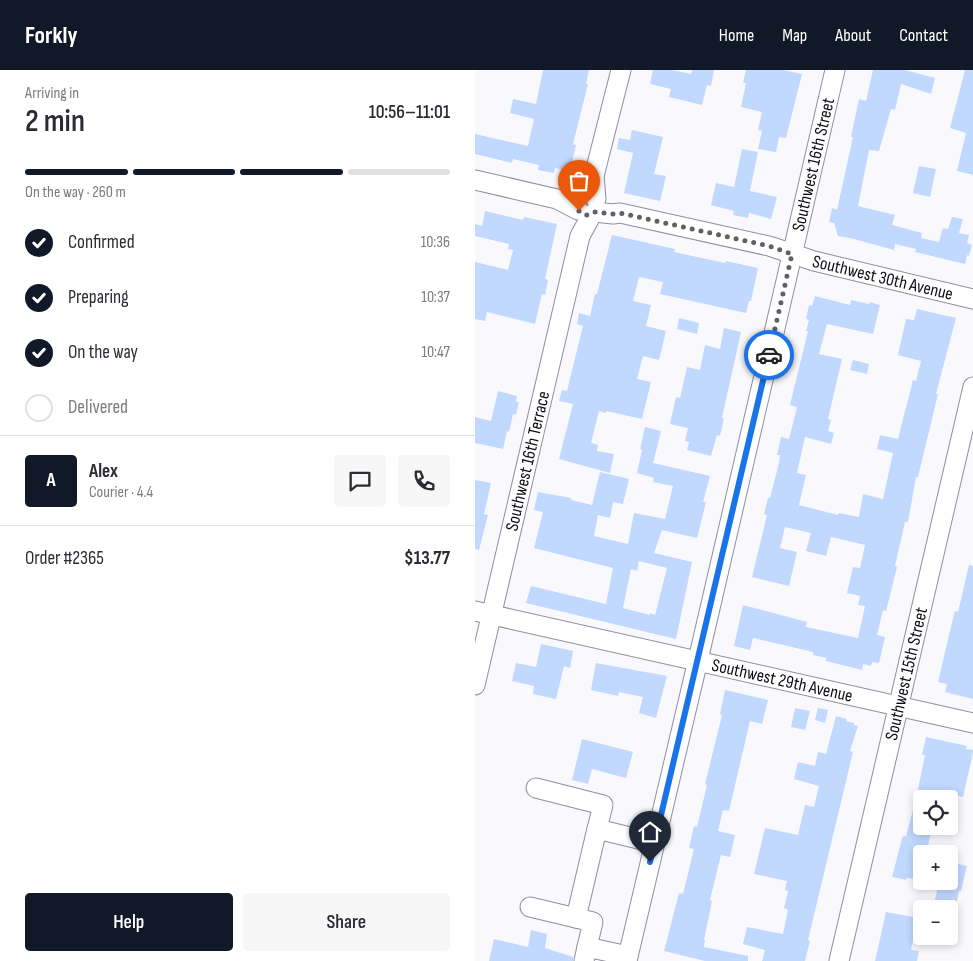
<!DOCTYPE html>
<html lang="en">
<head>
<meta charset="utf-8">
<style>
	:root { --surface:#fff; --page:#f7f7f7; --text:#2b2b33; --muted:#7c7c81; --line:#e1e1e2; --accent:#111827 }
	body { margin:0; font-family:"Sofia Sans Condensed",sans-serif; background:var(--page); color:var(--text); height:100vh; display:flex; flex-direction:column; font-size:19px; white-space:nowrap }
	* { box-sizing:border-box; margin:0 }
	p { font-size:16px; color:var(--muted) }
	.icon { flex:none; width:28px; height:28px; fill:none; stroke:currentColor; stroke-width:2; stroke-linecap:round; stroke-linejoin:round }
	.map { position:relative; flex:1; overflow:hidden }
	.sheet { display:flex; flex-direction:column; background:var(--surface); width:475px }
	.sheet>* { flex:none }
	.tools { position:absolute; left:438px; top:720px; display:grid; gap:10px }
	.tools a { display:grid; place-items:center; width:45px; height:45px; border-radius:5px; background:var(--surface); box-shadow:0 2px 8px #0003; font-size:25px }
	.pin { position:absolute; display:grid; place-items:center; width:42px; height:42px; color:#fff; margin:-51px -21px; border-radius:50% 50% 50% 0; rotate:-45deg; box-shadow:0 0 5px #0007 }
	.pin .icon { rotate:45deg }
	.courier { position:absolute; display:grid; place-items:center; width:50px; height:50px; margin:-25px; border:4px solid #1a73e8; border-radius:50%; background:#fff; color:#222; box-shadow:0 1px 6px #0007 }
	.overview em { font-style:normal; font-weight:600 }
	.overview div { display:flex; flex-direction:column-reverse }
	.overview { display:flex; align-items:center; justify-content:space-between; height:85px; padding:0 25px }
	h1 { font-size:32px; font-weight:600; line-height:38px }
	.bar { display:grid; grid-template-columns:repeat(4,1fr); gap:8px 5px; align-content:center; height:60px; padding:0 25px }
	.bar i { height:6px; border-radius:4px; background:var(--line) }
	.bar .selected { background:var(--accent) }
	.bar p { grid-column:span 4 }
	.line { display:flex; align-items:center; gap:12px; padding:0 25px; border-top:1px solid var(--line) }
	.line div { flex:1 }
	.round { display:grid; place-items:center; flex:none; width:52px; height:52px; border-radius:5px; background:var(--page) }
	ol { padding:0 25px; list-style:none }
	li { display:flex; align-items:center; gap:15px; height:55px }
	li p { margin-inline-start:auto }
	li .icon { padding:5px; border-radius:50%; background:var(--accent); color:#fff; stroke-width:4 }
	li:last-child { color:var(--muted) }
	li i { width:28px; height:28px; border:2px solid var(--line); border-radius:50% }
	.button { display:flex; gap:10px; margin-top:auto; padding:10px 25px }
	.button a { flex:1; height:58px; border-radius:5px; background:var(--accent); color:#fff; font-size:20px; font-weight:600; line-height:58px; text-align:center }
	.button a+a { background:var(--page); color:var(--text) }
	header { display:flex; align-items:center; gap:30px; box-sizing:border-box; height:70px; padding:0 25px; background:var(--accent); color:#fff }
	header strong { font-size:24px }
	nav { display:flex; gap:28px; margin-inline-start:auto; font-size:18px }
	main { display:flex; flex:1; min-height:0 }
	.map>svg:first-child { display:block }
</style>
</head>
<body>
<header>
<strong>Forkly</strong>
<nav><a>Home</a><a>Map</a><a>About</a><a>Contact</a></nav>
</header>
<main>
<section class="sheet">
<div class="overview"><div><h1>2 min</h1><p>Arriving in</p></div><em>10:56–11:01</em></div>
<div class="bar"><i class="selected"></i><i class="selected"></i><i class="selected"></i><i></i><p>On the way · 260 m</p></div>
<ol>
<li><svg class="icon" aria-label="check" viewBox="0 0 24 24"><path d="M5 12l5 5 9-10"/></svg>Confirmed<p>10:36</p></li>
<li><svg class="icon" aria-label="check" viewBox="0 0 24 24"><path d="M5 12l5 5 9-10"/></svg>Preparing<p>10:37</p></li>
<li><svg class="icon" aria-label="check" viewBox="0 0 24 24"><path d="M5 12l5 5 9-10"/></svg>On the way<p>10:47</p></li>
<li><i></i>Delivered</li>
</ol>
<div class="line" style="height:90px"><b class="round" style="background:var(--accent);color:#fff">A</b><div><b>Alex</b><p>Courier · 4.4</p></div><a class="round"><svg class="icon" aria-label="chat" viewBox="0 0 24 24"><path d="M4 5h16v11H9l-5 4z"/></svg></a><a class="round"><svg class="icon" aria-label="phone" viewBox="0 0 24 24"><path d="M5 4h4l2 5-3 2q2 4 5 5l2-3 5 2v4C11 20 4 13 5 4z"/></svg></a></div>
<div class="line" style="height:65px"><div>Order #2365</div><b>$13.77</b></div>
<div class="button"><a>Help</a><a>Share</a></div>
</section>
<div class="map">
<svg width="498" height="891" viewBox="0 0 498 891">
	<rect width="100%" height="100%" fill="#f9f9fd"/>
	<g fill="#c1d8ff" fill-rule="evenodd">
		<path d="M 68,0 L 114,0 L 111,14 L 113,14 L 98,74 L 101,75 L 95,101 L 80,98 L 79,103 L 63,100 L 64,95 L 38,89 L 37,93 L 0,84 L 0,64 L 53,76 L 59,49 L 35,43 L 38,29 L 61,34 Z"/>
		<path d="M 178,0 L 197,0 L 216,4 L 217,0 L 239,0 L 236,16 L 232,15 L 227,35 L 194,27 L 196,19 L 175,14 Z"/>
		<path d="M 271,0 L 308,0 L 327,4 L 311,68 L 304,67 L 301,82 L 283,79 L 287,61 L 283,60 L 287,42 L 266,37 L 271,13 L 268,13 Z"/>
		<path d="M 398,0 L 430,0 L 460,8 L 456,24 L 426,14 L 420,40 L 416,39 L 404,81 L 394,80 L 383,136 L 420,145 L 417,155 L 447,163 L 446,168 L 464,172 L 468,158 L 473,159 L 477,147 L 488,149 L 484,163 L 494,165 L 492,173 L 497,175 L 494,186 L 492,185 L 490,194 L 440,182 L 441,179 L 420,174 L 419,180 L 379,169 L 363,166 L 359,153 L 354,152 L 357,138 L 362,140 L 378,67 L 376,67 L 384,29 L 391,31 Z"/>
		<path d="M 490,0 L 498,0 L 498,105 L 482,101 L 491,63 L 475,58 Z"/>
		<path d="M 157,60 L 188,67 L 179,104 L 191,106 L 185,131 L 149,123 L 158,83 L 142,79 L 144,68 L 155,70 Z"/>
		<path d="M 267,79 L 283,82 L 275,121 L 302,127 L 296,149 L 274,143 L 273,148 L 258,145 L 259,141 L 236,135 L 241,113 L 259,117 Z"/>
		<path d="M 444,96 L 461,99 L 455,127 L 438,123 Z"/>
		<path d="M 10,141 L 48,150 L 49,147 L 82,154 L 70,209 L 73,210 L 70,225 L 67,224 L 60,254 L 12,242 L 10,251 L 0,249 L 0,192 L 33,200 L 38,180 L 33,179 L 34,174 L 0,166 L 0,154 L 7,156 Z"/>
		<path d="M 137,165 L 200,179 L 199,182 L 250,193 L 251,191 L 283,198 L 276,231 L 274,231 L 271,243 L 185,224 L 188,212 L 164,207 L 158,231 L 176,235 L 171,256 L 191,261 L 184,290 L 168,286 L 162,309 L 176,312 L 167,349 L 131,341 L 131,343 L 124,341 L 116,373 L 123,375 L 122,381 L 139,384 L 135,403 L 84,389 L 98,334 L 84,331 L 87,320 L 92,321 L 108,256 L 102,254 L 104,243 L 115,246 L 120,224 L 122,224 Z"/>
		<path d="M 340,226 L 375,235 L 376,230 L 394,234 L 395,232 L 405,235 L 398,264 L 352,254 L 344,284 L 367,289 L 353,349 L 356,350 L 353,361 L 359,363 L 356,374 L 330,367 L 322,403 L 331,405 L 324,435 L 363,445 L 364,443 L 384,447 L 388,424 L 408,429 L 418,383 L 402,379 L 405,365 L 423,369 L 438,310 L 441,311 L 446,291 L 423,285 L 431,249 L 439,250 L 442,239 L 481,248 L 461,324 L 463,324 L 443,407 L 441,407 L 433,452 L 430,452 L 420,496 L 422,497 L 411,541 L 408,540 L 402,565 L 410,567 L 404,593 L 397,592 L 396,596 L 388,594 L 387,600 L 351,591 L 351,588 L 338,585 L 338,582 L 278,568 L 275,580 L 259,576 L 268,535 L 332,552 L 331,557 L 383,568 L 390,536 L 383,535 L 385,526 L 372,523 L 378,497 L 385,498 L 390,475 L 356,467 L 351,486 L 331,481 L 336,463 L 310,457 L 305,478 L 322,482 L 314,516 L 277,507 L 292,445 L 289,444 L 293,428 L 295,428 L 304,393 L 305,385 L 302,385 L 306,367 L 314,369 L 322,337 L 315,335 L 333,261 L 331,261 L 334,250 L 331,249 L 334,235 L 337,236 Z"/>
		<path d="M 204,248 L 224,253 L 222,264 L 202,259 Z"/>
		<path d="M 249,258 L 266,262 L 247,348 L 249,348 L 245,366 L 242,365 L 236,386 L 212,380 L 214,372 L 210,371 L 213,358 L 195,354 L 201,327 L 205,328 L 212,297 L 225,300 L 230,275 L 245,279 Z"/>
		<path d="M 378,290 L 394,294 L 392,304 L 375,300 Z"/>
		<path d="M 23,321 L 42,326 L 41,332 L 44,332 L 41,345 L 38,344 L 34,362 L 32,361 L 28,379 L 0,373 L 0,347 L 16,351 Z"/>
		<path d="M 170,357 L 186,361 L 178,393 L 235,406 L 228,432 L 231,432 L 222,468 L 187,460 L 179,483 L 217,492 L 201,569 L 51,533 L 56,516 L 131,534 L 138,498 L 59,478 L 68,442 L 59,440 L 63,422 L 96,428 L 96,430 L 117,435 L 125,402 L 154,409 L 148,434 L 138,432 L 135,448 L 123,445 L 119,466 L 153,474 L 159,443 L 190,449 L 198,416 L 178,412 L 179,408 L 162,403 L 167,380 L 165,379 ZM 164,491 L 192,498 L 180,545 L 175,543 L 175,545 L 148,538 L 156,499 L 162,501 Z"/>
		<path d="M 0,410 L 16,413 L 9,444 L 13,445 L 4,480 L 0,479 Z"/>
		<path d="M 494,495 L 498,496 L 498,629 L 470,622 L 472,614 L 463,612 L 475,561 L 480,541 L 483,542 Z"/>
		<path d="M 66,574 L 98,581 L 95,598 L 89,596 L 81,629 L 58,624 L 59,616 L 37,611 L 41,593 L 61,597 Z"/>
		<path d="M 121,593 L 192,606 L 181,648 L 164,643 L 168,627 L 144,622 L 143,626 L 116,620 Z"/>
		<path d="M 250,620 L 293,630 L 287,654 L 275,651 L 254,741 L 248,740 L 243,761 L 260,765 L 255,787 L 246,785 L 235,830 L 237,831 L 229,870 L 230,870 L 229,877 L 273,886 L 273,891 L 230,891 L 189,881 L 204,823 L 208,824 L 219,779 L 214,778 L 219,756 L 222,757 L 232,715 L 230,714 L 247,645 L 245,644 Z"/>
		<path d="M 320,638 L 335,641 L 330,660 L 316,657 Z"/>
		<path d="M 343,638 L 353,640 L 350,653 L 340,650 Z"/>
		<path d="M 361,646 L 372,649 L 371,651 L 379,653 L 379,655 L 383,656 L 375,681 L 378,682 L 333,870 L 335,871 L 330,891 L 287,891 L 290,880 L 268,874 L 272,857 L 308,864 L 313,840 L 309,838 L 313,821 L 310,820 L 312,811 L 279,804 L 290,758 L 323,765 L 330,735 L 339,737 L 344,716 L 319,709 L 323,692 L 340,696 L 343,682 L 351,684 Z"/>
		<path d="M 451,667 L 492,676 L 491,679 L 498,680 L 498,683 L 488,727 L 466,722 L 464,729 L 446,729 L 446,756 L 457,757 L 452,780 L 446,779 L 446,805 L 439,803 L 438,809 L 432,808 L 431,810 L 417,807 L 424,780 L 428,766 L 431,766 L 441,729 L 450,685 L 447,685 Z"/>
		<path d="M 107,669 L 158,682 L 151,708 L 117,699 L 113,714 L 97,710 Z"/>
		<path d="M 474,792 L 492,796 L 486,821 L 484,821 L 480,839 L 458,839 L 464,811 L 474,811 Z"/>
		<path d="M 411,842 L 443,848 L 436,880 L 444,881 L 442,891 L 400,891 Z"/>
		<path d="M 56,860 L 72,864 L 70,878 L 98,887 L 98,891 L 14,891 L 19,869 L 53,877 Z"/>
	</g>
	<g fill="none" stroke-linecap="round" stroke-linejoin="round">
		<defs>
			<g id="minor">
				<path d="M 0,110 L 82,129 L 103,140"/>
				<path d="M 107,125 L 115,110 L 119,106"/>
				<path d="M 121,129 L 119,106 L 146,0"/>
				<path id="s1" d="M 120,142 L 138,144 L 145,143 L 294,176 L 339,191 L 498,229"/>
				<path id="s2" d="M 0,541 L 498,653"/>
				<path id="s3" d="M 0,615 L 105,166 L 117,144"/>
				<path d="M 61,718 L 128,735 L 122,759 L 180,773"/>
				<path d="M 55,837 L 118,852 L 112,877"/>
				<path d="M 101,848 L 122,759"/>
				<path d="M 109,891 L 112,877 L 153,886"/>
				<path id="s4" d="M 152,891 L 223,590 L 360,0"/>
				<path id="s5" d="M 364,891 L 498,317"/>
			</g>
		</defs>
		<use href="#minor" stroke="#908da0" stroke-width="21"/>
		<use href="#minor" stroke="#fff" stroke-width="19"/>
	</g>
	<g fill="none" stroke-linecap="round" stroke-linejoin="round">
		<path stroke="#606066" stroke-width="5" stroke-dasharray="0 9" d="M 104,141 L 110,145 L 114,145 L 120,142 L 138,144 L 145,143 L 294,176 L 317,184 L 294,285"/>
		<path stroke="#1a73e8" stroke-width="6" d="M 175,792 L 294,285"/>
	</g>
	<g text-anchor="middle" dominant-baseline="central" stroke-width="4" stroke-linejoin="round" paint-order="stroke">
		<g font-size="18" fill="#0e0d14" stroke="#f9f9fd">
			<text stroke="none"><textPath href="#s4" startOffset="818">Southwest 16th Street</textPath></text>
			<text stroke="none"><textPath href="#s1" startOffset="296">Southwest 30th Avenue</textPath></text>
			<text stroke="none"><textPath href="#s3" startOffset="230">Southwest 16th Terrace</textPath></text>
			<text stroke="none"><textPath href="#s5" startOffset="295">Southwest 15th Street</textPath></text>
			<text stroke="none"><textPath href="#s2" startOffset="315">Southwest 29th Avenue</textPath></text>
		</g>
	</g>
</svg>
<div class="tools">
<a><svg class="icon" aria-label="locate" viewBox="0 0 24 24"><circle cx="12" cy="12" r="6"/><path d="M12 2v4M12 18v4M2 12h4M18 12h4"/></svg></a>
<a>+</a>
<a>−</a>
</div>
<div class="pin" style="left:104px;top:141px;background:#ea580c"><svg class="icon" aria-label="bag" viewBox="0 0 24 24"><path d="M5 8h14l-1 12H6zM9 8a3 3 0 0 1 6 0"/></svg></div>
<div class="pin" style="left:175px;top:792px;background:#1f2937"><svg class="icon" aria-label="home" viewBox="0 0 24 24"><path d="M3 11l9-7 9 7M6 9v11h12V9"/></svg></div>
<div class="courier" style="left:294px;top:285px"><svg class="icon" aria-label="car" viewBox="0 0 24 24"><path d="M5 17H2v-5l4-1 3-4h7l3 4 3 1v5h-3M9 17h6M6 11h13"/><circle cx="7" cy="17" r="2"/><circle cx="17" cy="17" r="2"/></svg></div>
</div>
</main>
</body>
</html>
